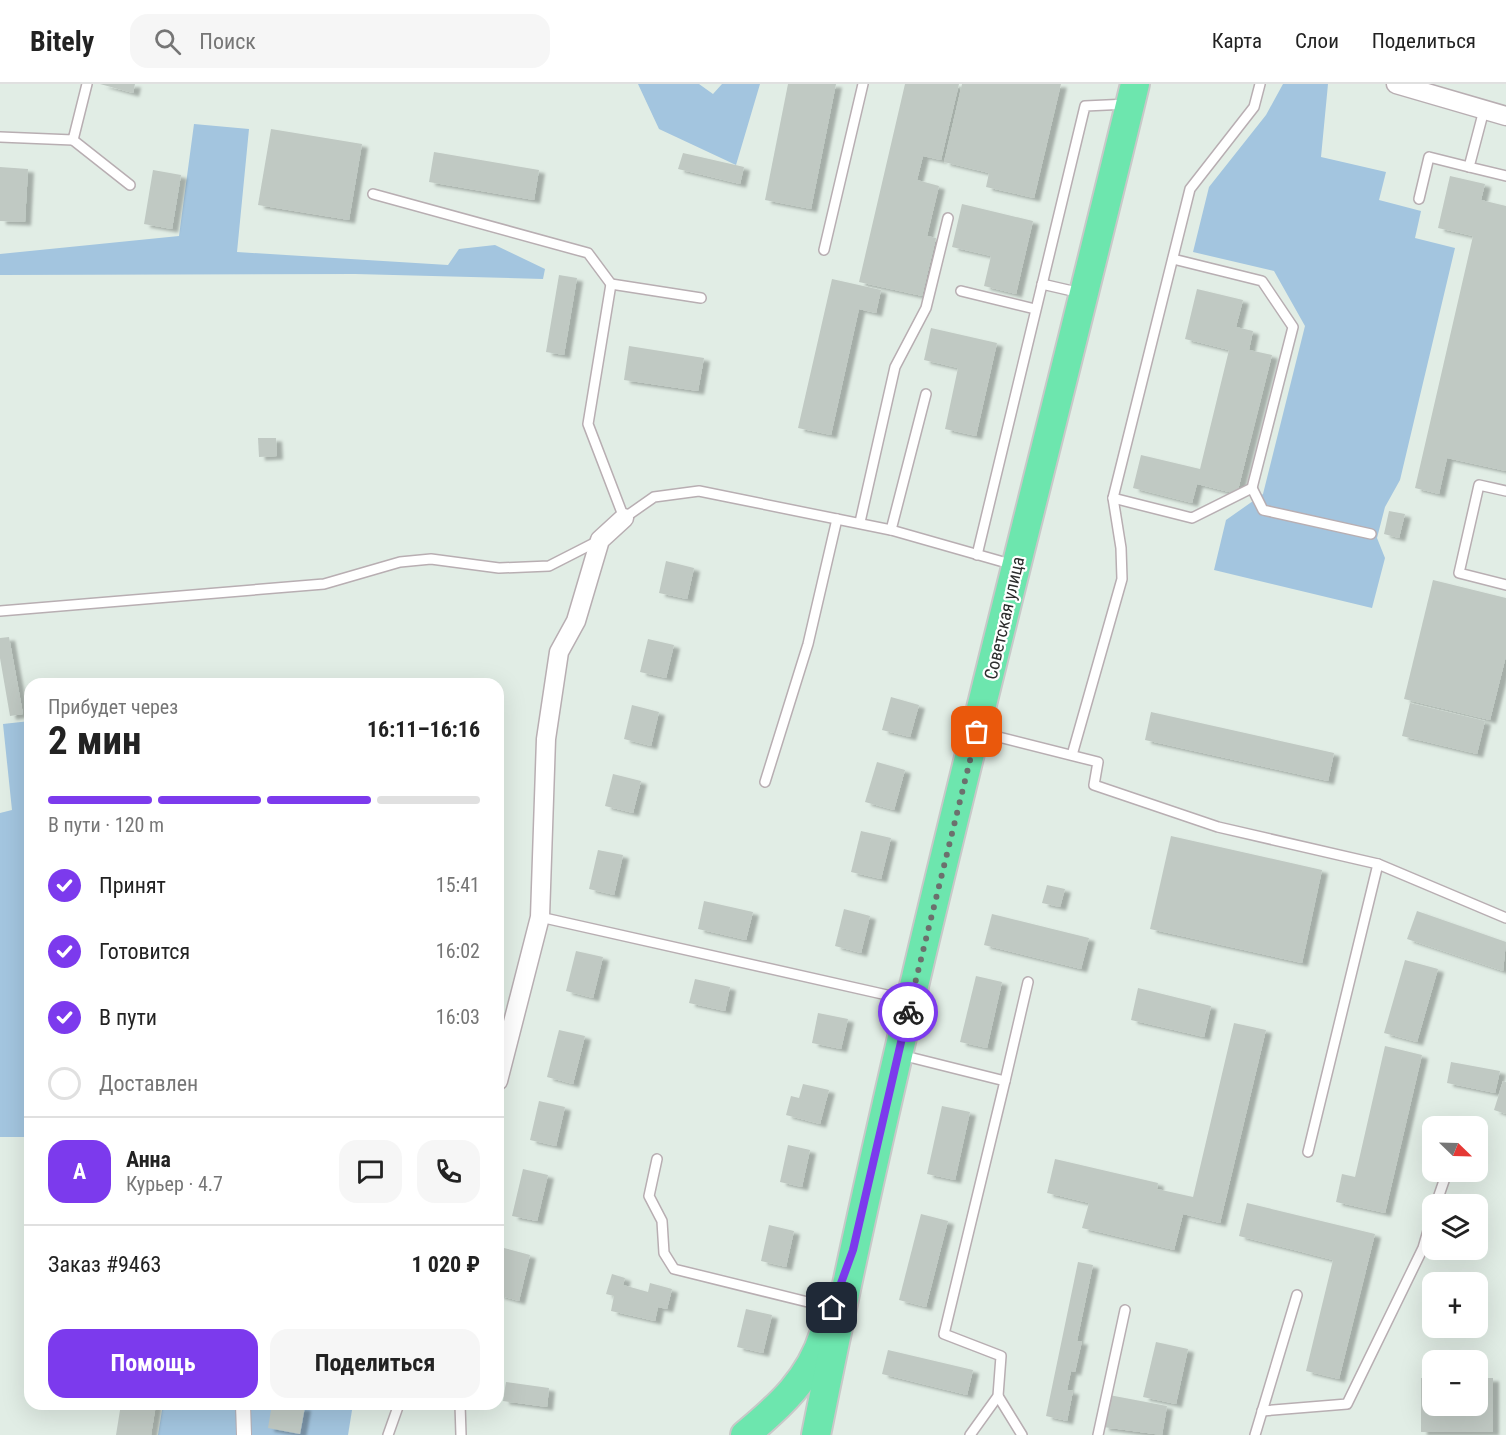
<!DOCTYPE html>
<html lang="ru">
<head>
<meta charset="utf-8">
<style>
	:root { --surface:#fff; --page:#f6f6f6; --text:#222; --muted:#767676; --line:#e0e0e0; --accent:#7c3aed }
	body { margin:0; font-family:"Roboto Condensed",sans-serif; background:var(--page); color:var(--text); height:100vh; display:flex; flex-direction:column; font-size:22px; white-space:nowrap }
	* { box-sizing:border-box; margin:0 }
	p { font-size:20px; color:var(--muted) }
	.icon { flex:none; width:33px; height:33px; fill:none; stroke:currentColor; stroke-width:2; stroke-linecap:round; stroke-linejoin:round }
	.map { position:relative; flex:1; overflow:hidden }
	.panel { position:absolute; left:24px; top:594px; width:480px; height:732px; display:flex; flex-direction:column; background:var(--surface); border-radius:18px; box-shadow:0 6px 24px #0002 }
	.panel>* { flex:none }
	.needle { width:39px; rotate:113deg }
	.buttons { position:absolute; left:1422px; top:1032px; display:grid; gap:12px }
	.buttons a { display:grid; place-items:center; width:66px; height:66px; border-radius:12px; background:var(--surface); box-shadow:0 6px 24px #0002; font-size:30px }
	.pin { position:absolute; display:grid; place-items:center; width:51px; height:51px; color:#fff; margin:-26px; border-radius:12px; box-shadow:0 3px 9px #0006 }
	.courier { position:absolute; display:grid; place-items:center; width:60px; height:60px; margin:-30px; border:4px solid #7c3aed; border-radius:50%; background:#fff; color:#222; box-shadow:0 2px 8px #0007 }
	.headline em { font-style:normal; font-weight:700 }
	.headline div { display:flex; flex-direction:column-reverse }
	.headline { display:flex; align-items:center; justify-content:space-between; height:102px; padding:0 24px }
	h1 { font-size:39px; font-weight:700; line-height:45px }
	.bar { display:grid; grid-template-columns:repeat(4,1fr); gap:9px 6px; align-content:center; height:72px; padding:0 24px }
	.bar i { height:8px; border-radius:4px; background:var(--line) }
	.bar .on { background:var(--accent) }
	.bar p { grid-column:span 4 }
	.line { display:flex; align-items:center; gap:15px; padding:0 24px; border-top:2px solid var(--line) }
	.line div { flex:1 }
	.round { display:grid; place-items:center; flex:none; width:63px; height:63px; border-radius:18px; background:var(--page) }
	ol { padding:0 24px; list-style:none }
	li { display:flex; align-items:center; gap:18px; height:66px }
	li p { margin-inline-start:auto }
	li .icon { padding:6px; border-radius:50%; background:var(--accent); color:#fff; stroke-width:4 }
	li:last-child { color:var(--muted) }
	li i { width:33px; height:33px; border:3px solid var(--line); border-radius:50% }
	.action { display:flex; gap:12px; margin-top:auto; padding:12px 24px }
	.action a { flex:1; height:69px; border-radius:18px; background:var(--accent); color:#fff; font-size:24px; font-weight:700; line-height:69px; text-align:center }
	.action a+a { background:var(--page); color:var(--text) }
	header { display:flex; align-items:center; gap:36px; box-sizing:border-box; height:84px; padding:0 30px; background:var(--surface); border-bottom:2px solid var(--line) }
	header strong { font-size:28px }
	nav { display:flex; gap:33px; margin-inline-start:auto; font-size:21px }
	.search { width:420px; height:54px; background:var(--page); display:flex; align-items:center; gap:15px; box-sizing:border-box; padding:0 21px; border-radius:18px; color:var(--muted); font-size:22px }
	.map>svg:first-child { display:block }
</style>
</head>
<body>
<header>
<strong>Bitely</strong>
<div class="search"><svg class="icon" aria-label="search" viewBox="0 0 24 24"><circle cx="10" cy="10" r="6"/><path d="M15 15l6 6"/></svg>Поиск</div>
<nav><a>Карта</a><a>Слои</a><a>Поделиться</a></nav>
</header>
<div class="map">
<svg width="1506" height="1351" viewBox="0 0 1506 1351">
	<defs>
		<filter id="shadow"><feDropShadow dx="6" dy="3.5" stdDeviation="1.5" flood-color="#0004"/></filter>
	</defs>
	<rect width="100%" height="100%" fill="#e1ede5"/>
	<g fill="#a3c5df">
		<path d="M 638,0 L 699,0 L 713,10 L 722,0 L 760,0 L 736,81 L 659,45 Z"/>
		<path d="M 1283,0 L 1328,0 L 1321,73 L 1386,88 L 1379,116 L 1421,127 L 1415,154 L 1455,164 L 1400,396 L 1385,423 L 1377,454 L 1385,474 L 1372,524 L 1214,486 L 1226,436 L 1263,410 L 1305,242 L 1274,187 L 1193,168 L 1209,103 L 1266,31 Z"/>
		<path d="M 194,40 L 249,45 L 237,168 L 448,181 L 459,165 L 495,161 L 545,185 L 543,195 L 355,190 L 0,191 L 0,170 L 179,152 Z"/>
		<path d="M 30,637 L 30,1053 L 0,1053 L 0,729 L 12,726 L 3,640 Z"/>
		<path d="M 163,1320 L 353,1320 L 348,1351 L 158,1351 Z"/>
	</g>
	<g fill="#c0c9c3" filter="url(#shadow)">
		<path d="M 100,0 L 135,0 L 133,9 Z"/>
		<path d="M 788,0 L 836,0 L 811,125 L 765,116 Z"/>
		<path d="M 905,0 L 959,0 L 941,76 L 923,72 L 917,96 L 939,102 L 927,152 L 936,154 L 922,212 L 859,198 Z"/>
		<path d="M 962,0 L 1061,0 L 1034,114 L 986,103 L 989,89 L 944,78 Z"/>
		<path d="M 271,45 L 362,60 L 349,136 L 258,121 Z"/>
		<path d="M 434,68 L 539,86 L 534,116 L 429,98 Z"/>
		<path d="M 683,69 L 744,83 L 740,100 L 678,85 Z"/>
		<path d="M 0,83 L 28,85 L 25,138 L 0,137 Z"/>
		<path d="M 153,86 L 181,91 L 172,145 L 144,140 Z"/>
		<path d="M 1450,92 L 1485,100 L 1481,116 L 1506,122 L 1506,387 L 1447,374 L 1439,410 L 1415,404 L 1473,152 L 1438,144 Z"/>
		<path d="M 962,120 L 1033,137 L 1016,210 L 984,202 L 991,172 L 952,163 Z"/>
		<path d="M 559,191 L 577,194 L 564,271 L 546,268 Z"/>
		<path d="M 832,195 L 881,206 L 876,229 L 859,225 L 831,351 L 798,344 Z"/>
		<path d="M 1197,205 L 1243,216 L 1236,243 L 1253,247 L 1249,266 L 1272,271 L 1237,410 L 1197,400 L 1192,419 L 1133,404 L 1141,371 L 1200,385 L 1229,266 L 1185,255 Z"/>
		<path d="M 931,244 L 997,259 L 976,352 L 945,345 L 958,284 L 924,276 Z"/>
		<path d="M 629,262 L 704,274 L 698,307 L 624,296 Z"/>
		<path d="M 258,354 L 276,354 L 277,372 L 259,373 Z"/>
		<path d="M 1389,427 L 1405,430 L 1399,454 L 1384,450 Z"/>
		<path d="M 666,477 L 694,484 L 687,515 L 659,509 Z"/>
		<path d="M 1433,496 L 1506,514 L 1506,572 L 1490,636 L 1404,615 Z"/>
		<path d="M 9,553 L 23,630 L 10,632 L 0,574 L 0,554 Z"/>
		<path d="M 648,555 L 674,561 L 666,594 L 640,588 Z"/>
		<path d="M 891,613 L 919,621 L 910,653 L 882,646 Z"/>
		<path d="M 1410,619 L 1485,637 L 1477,670 L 1402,652 Z"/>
		<path d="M 632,621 L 659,628 L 651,662 L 624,655 Z"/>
		<path d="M 1151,628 L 1334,669 L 1328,697 L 1145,656 Z"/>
		<path d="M 877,678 L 905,686 L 894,726 L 865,718 Z"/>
		<path d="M 613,690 L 641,697 L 633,729 L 605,722 Z"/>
		<path d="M 861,747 L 891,754 L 881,795 L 851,788 Z"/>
		<path d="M 1171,752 L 1322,786 L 1302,879 L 1150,845 Z"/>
		<path d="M 598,766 L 623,771 L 614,811 L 589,805 Z"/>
		<path d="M 1047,801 L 1065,805 L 1060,823 L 1042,819 Z"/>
		<path d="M 704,817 L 753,828 L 746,856 L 698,845 Z"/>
		<path d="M 844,825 L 870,832 L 861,869 L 835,862 Z"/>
		<path d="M 1417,827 L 1506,858 L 1503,887 L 1407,855 Z"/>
		<path d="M 992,830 L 1089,854 L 1081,885 L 984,861 Z"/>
		<path d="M 576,867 L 603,873 L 593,914 L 566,907 Z"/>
		<path d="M 1405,876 L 1438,885 L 1417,958 L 1384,949 Z"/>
		<path d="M 976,892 L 1002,898 L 987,964 L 960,958 Z"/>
		<path d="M 695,895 L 730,903 L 725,927 L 689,919 Z"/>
		<path d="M 1138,904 L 1211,922 L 1204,953 L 1131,936 Z"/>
		<path d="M 818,929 L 848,935 L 841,965 L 812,959 Z"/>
		<path d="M 1234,939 L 1266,946 L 1220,1139 L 1183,1130 L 1174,1166 L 1082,1144 L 1089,1119 L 1047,1109 L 1055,1075 L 1158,1099 L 1157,1105 L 1193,1113 Z"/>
		<path d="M 559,946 L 585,952 L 573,1000 L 547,993 Z"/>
		<path d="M 1385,962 L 1422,971 L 1385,1129 L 1336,1118 L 1342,1090 L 1355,1093 Z"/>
		<path d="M 1451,978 L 1500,987 L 1495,1009 L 1447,999 Z"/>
		<path d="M 1503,997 L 1506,998 L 1506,1030 L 1494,1026 Z"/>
		<path d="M 803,1000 L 829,1006 L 820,1040 L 786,1031 L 791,1012 L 799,1014 Z"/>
		<path d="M 539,1017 L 565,1023 L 556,1062 L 530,1056 Z"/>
		<path d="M 942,1022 L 970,1028 L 955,1096 L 927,1090 Z"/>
		<path d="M 788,1061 L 810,1066 L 802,1103 L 780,1098 Z"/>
		<path d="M 523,1085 L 548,1091 L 537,1137 L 512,1132 Z"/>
		<path d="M 1247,1119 L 1375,1150 L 1339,1295 L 1306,1287 L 1333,1176 L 1239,1152 Z"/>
		<path d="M 921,1130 L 948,1137 L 926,1223 L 899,1216 Z"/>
		<path d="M 769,1141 L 794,1147 L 786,1183 L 761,1177 Z"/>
		<path d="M 504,1164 L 530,1171 L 519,1217 L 498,1211 L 498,1189 Z"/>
		<path d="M 1078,1178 L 1093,1181 L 1077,1257 L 1082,1257 L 1075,1288 L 1071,1287 L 1067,1306 L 1073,1307 L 1067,1337 L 1046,1332 Z"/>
		<path d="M 612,1190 L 625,1194 L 623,1201 L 648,1208 L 650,1199 L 672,1205 L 667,1225 L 658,1223 L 655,1237 L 611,1227 L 614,1212 L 606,1210 Z"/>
		<path d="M 746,1225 L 772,1231 L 763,1269 L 737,1263 Z"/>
		<path d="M 1156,1258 L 1188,1265 L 1176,1320 L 1143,1313 Z"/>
		<path d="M 888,1266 L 973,1286 L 967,1311 L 882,1290 Z"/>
		<path d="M 1421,1294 L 1432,1294 L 1432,1322 L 1478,1322 L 1478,1294 L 1493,1294 L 1493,1348 L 1421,1348 Z"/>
		<path d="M 506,1298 L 549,1304 L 547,1323 L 503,1317 Z"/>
		<path d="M 1109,1311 L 1167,1322 L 1162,1351 L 1103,1343 Z"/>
		<path d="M 121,1320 L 156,1320 L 151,1351 L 116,1351 Z"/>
		<path d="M 272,1320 L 305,1323 L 300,1350 L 268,1344 Z"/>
	</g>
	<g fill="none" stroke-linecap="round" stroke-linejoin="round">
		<defs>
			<g id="service">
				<path d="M 1484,26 L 1469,83 L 1506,92"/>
				<path d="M 0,53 L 73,56 L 87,0"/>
				<path d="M 73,56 L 130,101"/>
				<path d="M 373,110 L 588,169 L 611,200"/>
				<path d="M 1419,115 L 1429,73 L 1469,83"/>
				<path d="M 824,166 L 863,0"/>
				<path d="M 1042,200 L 1081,209"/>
				<path d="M 961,207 L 1035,225"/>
				<path d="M 701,214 L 611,200 L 588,340 L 624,434 L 654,413 L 699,407 L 891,446"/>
				<path d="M 926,310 L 891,446 L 1014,481"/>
				<path d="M 1252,404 L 1263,426 L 1371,450"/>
				<path d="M 1506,407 L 1479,401 L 1459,489 L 1506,501"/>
				<path d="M 1113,414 L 1192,434 L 1252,404 L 1293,243 L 1262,197 L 1173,175"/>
				<path d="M 860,438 L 895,283 L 926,224 L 948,134"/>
				<path d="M 977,471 L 1085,22 L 1128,20"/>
				<path d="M 0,527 L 324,500 L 400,478 L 431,475 L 499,484 L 549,482 L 598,457"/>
				<path d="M 979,648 L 1098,678 L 1094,701 L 1218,743 L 1378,780 L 1308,1068"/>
				<path d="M 1072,671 L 1122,495 L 1121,464 L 1113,414 L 1190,105 L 1254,23 L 1260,0"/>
				<path d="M 765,698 L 808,560 L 837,435"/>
				<path d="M 1378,780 L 1506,834"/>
				<path d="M 540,833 L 909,916"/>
				<path d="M 901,971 L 1005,997 L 944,1250 L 1001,1272 L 998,1312 L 970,1351"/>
				<path d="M 1005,997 L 1028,898"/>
				<path d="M 657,1075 L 649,1112 L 662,1137 L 664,1169 L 674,1185 L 832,1224"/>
				<path d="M 1436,1120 L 1447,1088"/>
				<path d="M 998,1312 L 1022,1351"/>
				<path d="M 460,1320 L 461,1351"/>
				<path d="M 1262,1327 L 1347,1320 L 1423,1164 L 1432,1133"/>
				<path d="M 388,1351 L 399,1320"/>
				<path d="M 1098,1351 L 1125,1226"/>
				<path d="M 1255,1351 L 1297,1211"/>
			</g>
			<path id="pedestrian" d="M 243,1320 L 244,1351"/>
			<g id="minor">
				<path d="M 1396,0 L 1506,32"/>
				<path d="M 498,997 L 540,833 L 546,655 L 559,568 L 576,537 L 600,456 L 624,434"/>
			</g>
			<g id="primary">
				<path d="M 745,1351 C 780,1322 810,1295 824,1250"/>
				<path d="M 816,1351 C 906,897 1027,450 1135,0"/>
			</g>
		</defs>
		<use href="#service" stroke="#b8aeb2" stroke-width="12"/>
		<use href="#pedestrian" stroke="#b8aeb2" stroke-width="16"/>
		<use href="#minor" stroke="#b8aeb2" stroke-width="21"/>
		<use href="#primary" stroke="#c8c8c8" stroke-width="32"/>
		<use href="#service" stroke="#fff" stroke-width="9"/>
		<use href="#pedestrian" stroke="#fff" stroke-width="14"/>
		<use href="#minor" stroke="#fff" stroke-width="18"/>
		<use href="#primary" stroke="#6de6ae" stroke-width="28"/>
	</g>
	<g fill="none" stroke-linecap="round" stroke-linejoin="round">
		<path stroke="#6c706d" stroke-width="6" stroke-dasharray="0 10.8" d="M 908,928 L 977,648"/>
		<path stroke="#7c3aed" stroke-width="8" d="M 832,1224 L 853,1166 L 908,928"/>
	</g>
	<g text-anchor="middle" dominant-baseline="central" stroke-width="4.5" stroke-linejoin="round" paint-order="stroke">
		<g font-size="18" fill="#2d2d2d" stroke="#fff">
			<text transform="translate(1004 534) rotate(-77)">Советская улица</text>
		</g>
	</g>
</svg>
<div class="buttons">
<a><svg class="needle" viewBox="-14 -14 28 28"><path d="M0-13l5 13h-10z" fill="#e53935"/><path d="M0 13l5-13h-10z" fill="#767676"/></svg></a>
<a><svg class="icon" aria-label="layers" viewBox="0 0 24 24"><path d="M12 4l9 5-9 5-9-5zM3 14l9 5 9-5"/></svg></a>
<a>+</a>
<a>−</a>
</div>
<div class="pin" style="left:977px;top:648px;background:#ea580c"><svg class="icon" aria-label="bag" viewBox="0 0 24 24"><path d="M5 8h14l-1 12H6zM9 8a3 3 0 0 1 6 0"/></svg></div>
<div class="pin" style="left:832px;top:1224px;background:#1f2937"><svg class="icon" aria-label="home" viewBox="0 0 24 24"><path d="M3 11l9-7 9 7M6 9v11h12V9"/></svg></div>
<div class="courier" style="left:908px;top:928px"><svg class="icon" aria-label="bike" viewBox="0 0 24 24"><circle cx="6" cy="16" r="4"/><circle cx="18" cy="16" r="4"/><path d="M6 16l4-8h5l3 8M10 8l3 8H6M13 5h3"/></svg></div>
<section class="panel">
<div class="headline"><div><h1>2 мин</h1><p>Прибудет через</p></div><em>16:11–16:16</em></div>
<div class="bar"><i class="on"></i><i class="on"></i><i class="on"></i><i></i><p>В пути · 120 m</p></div>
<ol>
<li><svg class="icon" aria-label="check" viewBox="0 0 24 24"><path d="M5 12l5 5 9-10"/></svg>Принят<p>15:41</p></li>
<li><svg class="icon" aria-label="check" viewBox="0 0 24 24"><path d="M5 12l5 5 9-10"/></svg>Готовится<p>16:02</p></li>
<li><svg class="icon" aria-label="check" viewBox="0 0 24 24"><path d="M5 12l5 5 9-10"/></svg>В пути<p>16:03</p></li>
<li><i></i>Доставлен</li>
</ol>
<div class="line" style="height:108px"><b class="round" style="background:var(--accent);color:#fff">А</b><div><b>Анна</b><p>Курьер · 4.7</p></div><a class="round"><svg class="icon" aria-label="chat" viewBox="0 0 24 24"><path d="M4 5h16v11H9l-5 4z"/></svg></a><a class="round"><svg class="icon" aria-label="phone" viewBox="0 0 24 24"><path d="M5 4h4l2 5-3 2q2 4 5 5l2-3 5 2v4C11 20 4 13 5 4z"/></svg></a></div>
<div class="line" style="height:78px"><div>Заказ #9463</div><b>1 020 ₽</b></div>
<div class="action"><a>Помощь</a><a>Поделиться</a></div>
</section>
</div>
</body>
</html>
